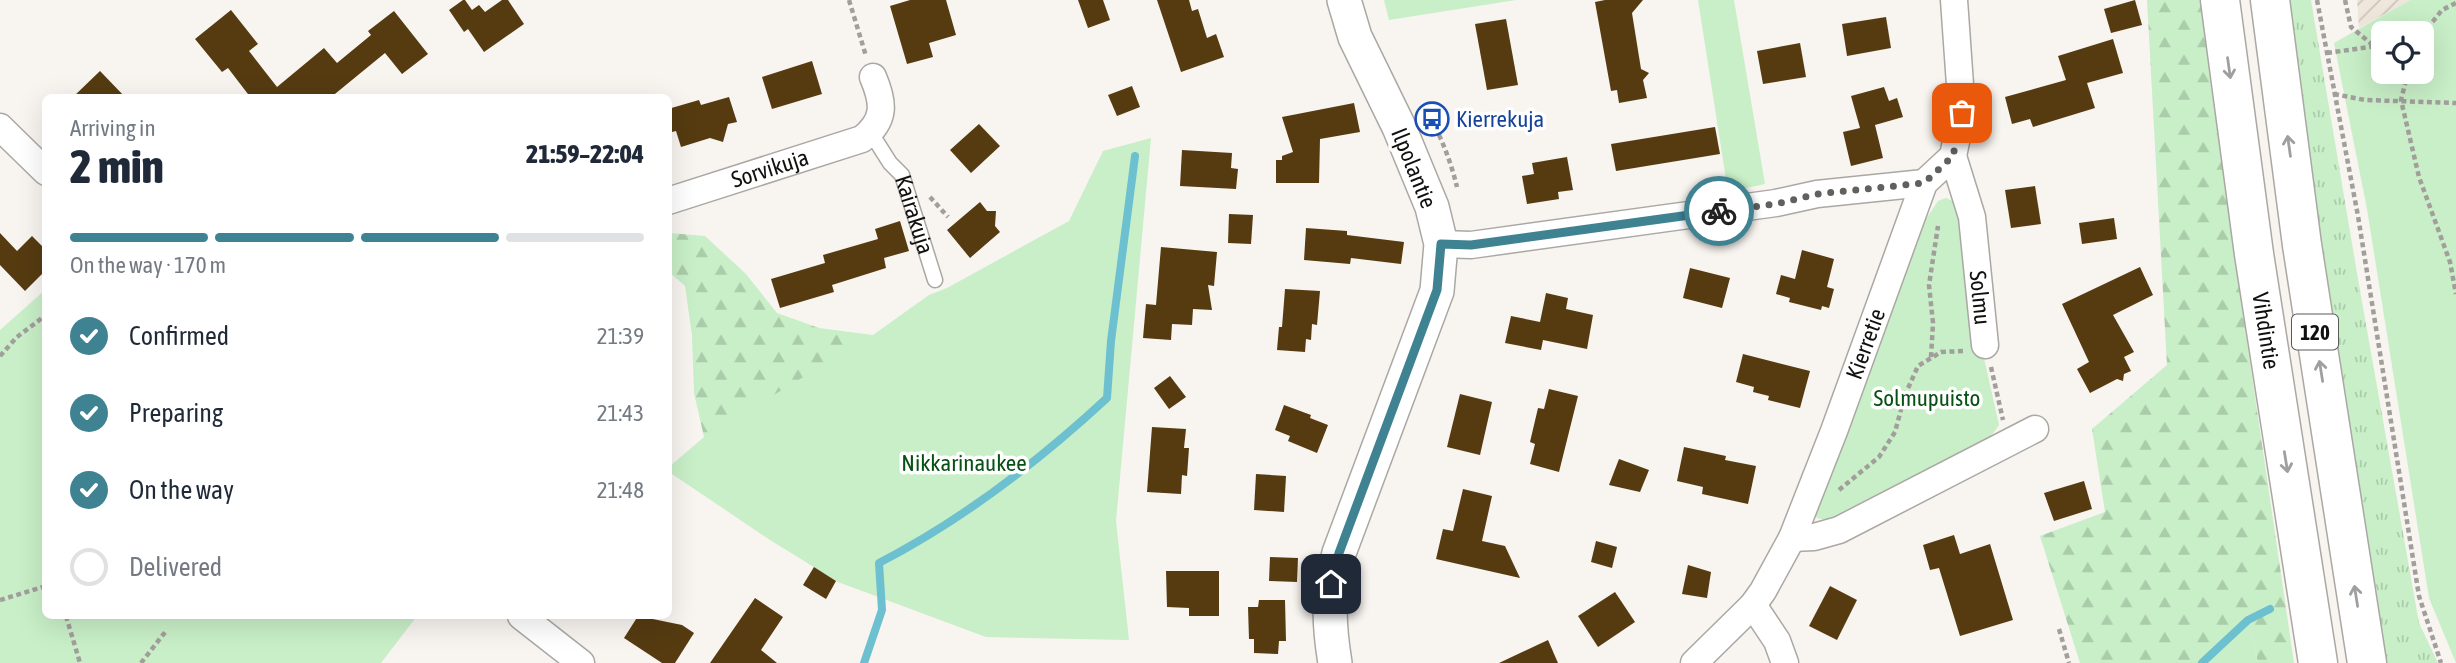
<!DOCTYPE html>
<html lang="en">
<head>
<meta charset="utf-8">
<style>
	:root { --surface:#fff; --page:#f6f6f7; --text:#1f2937; --muted:#747a83; --line:#e0e1e3; --accent:#3f8392 }
	body { margin:0; font-family:"Asap Condensed",sans-serif; background:var(--page); color:var(--text); height:100vh; display:flex; flex-direction:column; font-size:26px; white-space:nowrap }
	* { box-sizing:border-box; margin:0 }
	p { font-size:23px; color:var(--muted) }
	.icon { flex:none; width:38px; height:38px; fill:none; stroke:currentColor; stroke-width:2; stroke-linecap:round; stroke-linejoin:round }
	.map { position:relative; flex:1; overflow:hidden }
	.side { position:absolute; left:42px; top:94px; width:630px; height:525px; display:flex; flex-direction:column; background:var(--surface); border-radius:10px; box-shadow:0 7px 28px #0002 }
	.side>* { flex:none }
	.tools { position:absolute; left:2371px; top:21px; display:grid; gap:14px }
	.tools a { display:grid; place-items:center; width:63px; height:63px; border-radius:10px; background:var(--surface); box-shadow:0 7px 28px #0002; font-size:35px }
	.pin { position:absolute; display:grid; place-items:center; width:60px; height:60px; color:#fff; margin:-30px; border-radius:14px; box-shadow:0 4px 10px #0006 }
	.courier { position:absolute; display:grid; place-items:center; width:70px; height:70px; margin:-35px; border:5px solid #3f8392; border-radius:50%; background:#fff; color:#222; box-shadow:0 2px 9px #0007 }
	.head em { font-style:normal; font-weight:800 }
	.head div { display:flex; flex-direction:column-reverse }
	.head { display:flex; align-items:center; justify-content:space-between; height:119px; padding:0 28px }
	h1 { font-size:46px; font-weight:800; line-height:52px }
	.bar { display:grid; grid-template-columns:repeat(4,1fr); gap:10px 7px; align-content:center; height:84px; padding:0 28px }
	.bar i { height:9px; border-radius:5px; background:var(--line) }
	.bar .active { background:var(--accent) }
	.bar p { grid-column:span 4 }
	ol { padding:0 28px; list-style:none }
	li { display:flex; align-items:center; gap:21px; height:77px }
	li p { margin-inline-start:auto }
	li .icon { padding:7px; border-radius:50%; background:var(--accent); color:#fff; stroke-width:4 }
	li:last-child { color:var(--muted) }
	li i { width:38px; height:38px; border:4px solid var(--line); border-radius:50% }
	.map>svg:first-child { display:block }
</style>
</head>
<body>
<div class="map">
<svg width="2456" height="663" viewBox="0 0 2456 663">
	<defs>
		<pattern id="industrial-furrows" width="10" height="10" patternUnits="userSpaceOnUse" patternTransform="scale(1.75)"><rect width="10" height="10" fill="#efe7dc"/><path d="M-1 1l2-2M0 10L10 0M9 11l2-2" fill="none" stroke="#ccc5bc"/></pattern>
		<pattern id="grass-tufts" width="24" height="20" patternUnits="userSpaceOnUse" patternTransform="scale(1.75)"><rect width="24" height="20" fill="#c8efc7"/><path d="M3 7l-1-3M5 7V3M7 7l1-3M15 17l-1-3M17 17v-4M19 17l1-3" fill="none" stroke="#abccaa"/></pattern>
		<pattern id="forest-firs" width="22" height="20" patternUnits="userSpaceOnUse" patternTransform="scale(1.75)"><rect width="22" height="20" fill="#c8efc7"/><path d="M5 1l3.5 6h-7zM16 11l3.5 6h-7z" fill="#abccaa"/></pattern>
	</defs>
	<rect width="100%" height="100%" fill="#f8f4f0"/>
	<path fill="url(#industrial-furrows)" d="M 2357,0 L 2410,0 L 2359,28 Z"/>
	<path fill="url(#grass-tufts)" d="M 2286,0 L 2311,0 L 2359,285 L 2419,623 L 2438,663 L 2387,663 L 2336,355 Z"/>
	<g fill="url(#forest-firs)">
		<path d="M 2147,0 L 2201,0 L 2246,335 L 2294,663 L 2258,663 L 2248,617 L 2198,663 L 2080,663 L 2040,536 L 2105,512 L 2092,429 L 2167,365 Z"/>
		<path d="M 669,233 L 705,236 L 746,274 L 777,313 L 819,328 L 873,335 L 781,508 L 704,437 L 694,393 L 692,335 L 685,286 L 669,272 Z"/>
	</g>
	<g fill="#c8efc7" fill-rule="evenodd">
		<path d="M 1384,0 L 1516,0 L 1389,20 Z"/>
		<path d="M 1698,0 L 1734,0 L 1765,184 L 1728,192 Z"/>
		<path d="M 2410,0 L 2456,0 L 2456,663 L 2429,598 L 2367,209 L 2334,43 ZM 2384,33 L 2422,33 L 2422,72 L 2384,72 Z"/>
		<path d="M 1151,138 L 1116,521 L 1129,640 L 986,637 L 838,582 L 770,540 L 669,472 L 669,467 L 704,437 L 873,335 L 929,295 L 947,288 L 1069,221 L 1103,151 Z"/>
		<path d="M 1946,198 L 1953,201 L 1957,210 L 1974,348 L 1982,349 L 1999,425 L 1989,439 L 1826,520 L 1817,518 L 1814,513 L 1924,222 L 1938,201 Z"/>
		<path d="M 45,290 L 46,616 L 417,616 L 381,663 L 0,663 L 0,330 Z"/>
		<path d="M 2248,616 L 2258,663 L 2198,663 Z"/>
	</g>
	<g fill="none" stroke-linecap="round" stroke-linejoin="round">
		<g stroke="#6dc0d0" stroke-width="8">
			<path d="M 864,663 L 882,610 L 879,563 C 962,520 1038,462 1107,398 L 1111,341 L 1135,156"/>
			<path d="M 2202,663 L 2248,620 L 2270,609"/>
		</g>
	</g>
	<g fill="#563b11">
		<path d="M 463,0 L 465,0 L 472,10 L 479,5 L 485,12 L 502,0 L 508,0 L 524,24 L 484,52 L 468,29 L 464,32 L 449,10 Z"/>
		<path d="M 910,0 L 946,0 L 956,35 L 929,43 L 933,57 L 907,64 L 890,6 Z"/>
		<path d="M 1078,0 L 1103,0 L 1110,20 L 1088,28 Z"/>
		<path d="M 1157,0 L 1189,0 L 1192,11 L 1198,9 L 1207,38 L 1216,34 L 1224,57 L 1181,72 Z"/>
		<path d="M 1605,0 L 1643,0 L 1632,13 L 1641,69 L 1649,73 L 1643,80 L 1647,98 L 1619,103 L 1617,90 L 1611,91 L 1595,2 Z"/>
		<path d="M 2135,0 L 2142,25 L 2111,33 L 2104,9 Z"/>
		<path d="M 231,10 L 258,44 L 249,51 L 277,87 L 324,48 L 337,63 L 371,35 L 368,31 L 394,11 L 428,54 L 402,74 L 385,53 L 330,98 L 251,98 L 228,68 L 222,72 L 195,39 Z"/>
		<path d="M 1886,17 L 1891,48 L 1847,56 L 1842,24 Z"/>
		<path d="M 1506,19 L 1518,85 L 1487,90 L 1475,24 Z"/>
		<path d="M 2113,39 L 2123,73 L 2087,83 L 2095,108 L 2033,127 L 2030,119 L 2012,124 L 2005,97 L 2066,80 L 2058,56 Z"/>
		<path d="M 1800,43 L 1806,77 L 1763,84 L 1757,51 Z"/>
		<path d="M 812,61 L 822,94 L 772,109 L 762,77 Z"/>
		<path d="M 100,71 L 126,98 L 72,98 Z"/>
		<path d="M 1132,86 L 1140,107 L 1117,116 L 1108,95 Z"/>
		<path d="M 1884,87 L 1889,101 L 1897,98 L 1903,117 L 1875,125 L 1883,158 L 1851,166 L 1843,132 L 1860,128 L 1851,96 Z"/>
		<path d="M 729,97 L 737,122 L 728,124 L 723,142 L 710,138 L 681,147 L 676,131 L 668,133 L 668,109 L 699,100 L 701,105 Z"/>
		<path d="M 1354,103 L 1360,132 L 1320,139 L 1319,183 L 1276,183 L 1276,160 L 1282,160 L 1282,156 L 1293,152 L 1282,117 Z"/>
		<path d="M 979,124 L 1000,146 L 971,173 L 950,150 Z"/>
		<path d="M 1715,127 L 1720,154 L 1616,171 L 1611,144 Z"/>
		<path d="M 1182,150 L 1232,153 L 1231,168 L 1238,169 L 1236,189 L 1180,186 Z"/>
		<path d="M 1567,157 L 1573,190 L 1558,192 L 1559,199 L 1527,204 L 1522,176 L 1534,174 L 1532,163 Z"/>
		<path d="M 2035,186 L 2041,224 L 2011,228 L 2005,190 Z"/>
		<path d="M 980,202 L 987,211 L 996,211 L 995,226 L 1000,232 L 970,258 L 947,230 Z"/>
		<path d="M 1229,214 L 1253,215 L 1251,244 L 1228,243 Z"/>
		<path d="M 2114,218 L 2117,239 L 2082,244 L 2079,223 Z"/>
		<path d="M 900,221 L 909,251 L 884,258 L 886,268 L 832,285 L 834,292 L 780,308 L 771,279 L 825,263 L 823,255 L 878,239 L 875,229 Z"/>
		<path d="M 1306,228 L 1347,231 L 1347,235 L 1404,242 L 1401,264 L 1351,258 L 1350,264 L 1304,260 Z"/>
		<path d="M 0,233 L 17,251 L 32,236 L 46,250 L 46,270 L 25,291 L 0,265 Z"/>
		<path d="M 1161,247 L 1217,252 L 1214,286 L 1208,285 L 1212,310 L 1193,309 L 1192,325 L 1172,324 L 1171,340 L 1143,338 L 1146,304 L 1156,305 Z"/>
		<path d="M 1802,250 L 1834,259 L 1827,287 L 1834,289 L 1829,308 L 1822,306 L 1821,310 L 1789,302 L 1790,298 L 1776,294 L 1781,275 L 1795,279 Z"/>
		<path d="M 2140,267 L 2153,295 L 2113,315 L 2134,352 L 2124,357 L 2131,371 L 2124,374 L 2123,381 L 2117,379 L 2090,393 L 2077,369 L 2089,362 L 2062,304 Z"/>
		<path d="M 1690,268 L 1730,278 L 1722,308 L 1683,298 Z"/>
		<path d="M 1285,289 L 1320,291 L 1317,325 L 1312,324 L 1311,340 L 1306,339 L 1305,352 L 1277,350 L 1279,327 L 1282,327 Z"/>
		<path d="M 1546,293 L 1568,298 L 1566,309 L 1593,315 L 1587,349 L 1543,340 L 1541,350 L 1505,343 L 1511,316 L 1540,322 Z"/>
		<path d="M 1743,354 L 1810,371 L 1800,408 L 1768,400 L 1769,396 L 1753,392 L 1754,387 L 1736,382 Z"/>
		<path d="M 1170,376 L 1186,397 L 1169,409 L 1154,388 Z"/>
		<path d="M 1549,389 L 1578,396 L 1559,472 L 1530,464 L 1535,444 L 1530,442 L 1538,408 L 1544,409 Z"/>
		<path d="M 1460,394 L 1492,402 L 1480,455 L 1447,447 Z"/>
		<path d="M 1284,405 L 1311,415 L 1310,418 L 1328,425 L 1317,453 L 1288,441 L 1290,436 L 1275,430 Z"/>
		<path d="M 1152,427 L 1186,429 L 1184,448 L 1189,448 L 1187,476 L 1182,475 L 1181,494 L 1147,492 Z"/>
		<path d="M 1684,447 L 1726,456 L 1725,460 L 1756,466 L 1748,504 L 1702,494 L 1703,487 L 1677,481 Z"/>
		<path d="M 1619,459 L 1649,470 L 1640,492 L 1609,485 Z"/>
		<path d="M 1256,474 L 1286,476 L 1284,512 L 1254,510 Z"/>
		<path d="M 2084,481 L 2092,509 L 2054,521 L 2044,493 Z"/>
		<path d="M 1463,489 L 1492,496 L 1482,541 L 1505,546 L 1520,578 L 1436,559 L 1443,529 L 1453,531 Z"/>
		<path d="M 1954,535 L 1960,554 L 1990,544 L 2013,620 L 1960,636 L 1939,568 L 1930,570 L 1923,545 Z"/>
		<path d="M 1596,541 L 1617,547 L 1612,568 L 1591,562 Z"/>
		<path d="M 1270,557 L 1298,558 L 1297,582 L 1269,581 Z"/>
		<path d="M 1688,565 L 1711,572 L 1707,598 L 1682,594 Z"/>
		<path d="M 814,567 L 836,581 L 826,599 L 803,585 Z"/>
		<path d="M 1166,571 L 1219,571 L 1219,616 L 1189,616 L 1189,608 L 1167,607 Z"/>
		<path d="M 1830,586 L 1857,600 L 1837,640 L 1809,626 Z"/>
		<path d="M 1615,592 L 1635,622 L 1598,647 L 1578,616 Z"/>
		<path d="M 755,598 L 783,617 L 761,650 L 777,663 L 710,663 Z"/>
		<path d="M 1259,600 L 1285,600 L 1286,641 L 1279,641 L 1278,654 L 1254,653 L 1254,639 L 1249,639 L 1248,607 L 1258,607 Z"/>
		<path d="M 638,616 L 682,625 L 694,633 L 675,663 L 662,663 L 624,638 Z"/>
		<path d="M 1548,640 L 1558,663 L 1499,663 Z"/>
	</g>
	<g fill="none" stroke-linecap="round" stroke-linejoin="round">
		<defs>
			<g id="service">
				<path id="s1" d="M 871,133 L 890,163 L 902,175 L 935,280"/>
			</g>
			<g id="minor">
				<path d="M 0,127 L 46,172"/>
				<path id="s2" d="M 1953,156 L 1972,217 L 1985,345"/>
				<path id="s3" d="M 668,201 L 862,139 C 886,120 884,103 873,77"/>
				<path d="M 1441,244 L 1471,245 L 1776,203 L 1817,194 L 1924,183"/>
				<path d="M 1792,538 L 1814,537 L 1839,530 L 2035,429"/>
				<path d="M 1753,605 L 1777,641 L 1785,663"/>
				<path d="M 521,616 L 581,663"/>
				<path id="s4" d="M 1694,663 L 1753,605 L 1763,591 L 1792,538 L 1834,431 L 1924,183 L 1953,156 L 1962,113 L 1954,0"/>
			</g>
			<path id="tertiary" d="M 1335,663 C 1328,620 1328,595 1339,553 L 1437,291 L 1441,244 L 1432,207 L 1399,127 L 1355,37 L 1344,0"/>
			<g id="primary">
				<path id="s5" d="M 2220,0 L 2254,254 L 2318,663"/>
				<path d="M 2270,0 L 2302,245 L 2367,663"/>
			</g>
		</defs>
		<use href="#service" stroke="#aba8a4" stroke-width="17"/>
		<use href="#minor" stroke="#aba8a4" stroke-width="29"/>
		<use href="#tertiary" stroke="#aba8a4" stroke-width="36"/>
		<use href="#primary" stroke="#aba8a4" stroke-width="41"/>
		<g stroke="#a19e9b" stroke-width="4.5" stroke-dasharray="5 3.5" stroke-linecap="butt">
			<path d="M 849,0 L 866,56"/>
			<path d="M 2317,0 L 2358,216 L 2419,596 L 2441,663"/>
			<path d="M 2345,0 L 2351,27 L 2374,46"/>
			<path d="M 2422,35 L 2442,10 L 2456,3"/>
			<path d="M 2327,53 L 2384,45"/>
			<path d="M 2408,72 L 2401,100 L 2419,177 L 2450,262 L 2456,294"/>
			<path d="M 2334,94 L 2365,100 L 2456,103"/>
			<path d="M 1423,105 C 1438,129 1450,158 1457,187"/>
			<path d="M 930,197 L 948,217"/>
			<path d="M 0,356 L 17,337 L 46,315"/>
			<path d="M 1931,357 L 1933,323 L 1929,285 L 1938,226"/>
			<path d="M 1991,367 L 2003,420"/>
			<path d="M 1839,490 L 1879,457 L 1895,432 L 1905,395 L 1918,366 L 1941,352 L 1963,351"/>
			<path d="M 0,600 L 46,586"/>
			<path d="M 66,616 L 80,663"/>
			<path d="M 2059,629 L 2069,663"/>
			<path d="M 141,663 L 166,631"/>
		</g>
		<use href="#service" stroke="#fff" stroke-width="14"/>
		<use href="#minor" stroke="#fff" stroke-width="26"/>
		<use href="#tertiary" stroke="#fff" stroke-width="33"/>
		<use href="#primary" stroke="#fff" stroke-width="38"/>
	</g>
	<defs><path id="oneway-shaft" d="M-6 0H5M1.5-3L5.5 0L1.5 3" fill="none" stroke-width="1.6" stroke-linecap="round" stroke-linejoin="round" transform="scale(1.75)"/></defs>
	<g stroke="#a09f9f">
		<use href="#oneway-shaft" transform="translate(2229 68) rotate(82)"/>
		<use href="#oneway-shaft" transform="translate(2289 146) rotate(-98)"/>
		<use href="#oneway-shaft" transform="translate(2321 371) rotate(-99)"/>
		<use href="#oneway-shaft" transform="translate(2286 462) rotate(81)"/>
		<use href="#oneway-shaft" transform="translate(2356 596) rotate(-99)"/>
	</g>
	<g fill="none" stroke-linecap="round" stroke-linejoin="round">
		<path stroke="#62605e" stroke-width="7" stroke-dasharray="0 12.6" d="M 1719,211 L 1776,204 L 1817,194 L 1924,183 L 1953,156 L 1962,113"/>
		<path stroke="#3f8392" stroke-width="9" d="M 1331,584 L 1339,553 L 1437,290 L 1441,244 L 1471,245 L 1719,211"/>
	</g>
	<defs>
		<symbol id="bus-ring" viewBox="-11 -11 22 22"><circle r="9.5" fill="#fff" stroke="#1a4fb4" stroke-width="1.5"/><path d="M-5-6H5V4H4V6H2V4H-2V6H-4V4H-5ZM-3.5-4V0h7V-4ZM-3.5 1.2v1.5H-2V1.2ZM2 1.2v1.5H3.5V1.2Z" fill="#1a4fb4"/></symbol>
	</defs>
	<g fill-rule="evenodd">
		<use href="#bus-ring" x="1413" y="100" width="38" height="38"/>
	</g>
	<g text-anchor="middle" dominant-baseline="central" stroke-width="7" stroke-linejoin="round" paint-order="stroke">
		<rect fill="#fff" stroke="#585857" stroke-width="2" x="2292" y="314.5" width="46" height="35" rx="5"/>
		<g font-size="21" font-weight="bold" fill="#11100f">
			<text x="2315" y="332">120</text>
		</g>
		<g font-size="23" fill="#164399" stroke="#fff" text-anchor="start">
			<text x="1456" y="119">Kierrekuja</text>
		</g>
		<g font-size="23" fill="#11100f" stroke="#fff">
			<text stroke="none"><textPath href="#s3" startOffset="107">Sorvikuja</textPath></text>
			<text transform="translate(1414 168) rotate(68)">Ilpolantie</text>
			<text stroke="none"><textPath href="#s1" startOffset="94">Kairakuja</textPath></text>
			<text stroke="none"><textPath href="#s2" startOffset="145">Solmu</textPath></text>
			<text stroke="none"><textPath href="#s5" startOffset="334">Vihdintie</textPath></text>
			<text stroke="none"><textPath href="#s4" startOffset="368">Kierretie</textPath></text>
		</g>
		<g font-size="23" fill="#085114" stroke="#fff">
			<text x="1927" y="398">Solmupuisto</text>
			<text x="964" y="463">Nikkarinaukee</text>
		</g>
	</g>
</svg>
<div class="tools">
<a><svg class="icon" aria-label="locate" viewBox="0 0 24 24"><circle cx="12" cy="12" r="6"/><path d="M12 2v4M12 18v4M2 12h4M18 12h4"/></svg></a>
</div>
<div class="pin" style="left:1962px;top:113px;background:#ea580c"><svg class="icon" aria-label="bag" viewBox="0 0 24 24"><path d="M5 8h14l-1 12H6zM9 8a3 3 0 0 1 6 0"/></svg></div>
<div class="pin" style="left:1331px;top:584px;background:#1f2937"><svg class="icon" aria-label="home" viewBox="0 0 24 24"><path d="M3 11l9-7 9 7M6 9v11h12V9"/></svg></div>
<div class="courier" style="left:1719px;top:211px"><svg class="icon" aria-label="bike" viewBox="0 0 24 24"><circle cx="6" cy="16" r="4"/><circle cx="18" cy="16" r="4"/><path d="M6 16l4-8h5l3 8M10 8l3 8H6M13 5h3"/></svg></div>
<section class="side">
<div class="head"><div><h1>2 min</h1><p>Arriving in</p></div><em>21:59–22:04</em></div>
<div class="bar"><i class="active"></i><i class="active"></i><i class="active"></i><i></i><p>On the way · 170 m</p></div>
<ol>
<li><svg class="icon" aria-label="check" viewBox="0 0 24 24"><path d="M5 12l5 5 9-10"/></svg>Confirmed<p>21:39</p></li>
<li><svg class="icon" aria-label="check" viewBox="0 0 24 24"><path d="M5 12l5 5 9-10"/></svg>Preparing<p>21:43</p></li>
<li><svg class="icon" aria-label="check" viewBox="0 0 24 24"><path d="M5 12l5 5 9-10"/></svg>On the way<p>21:48</p></li>
<li><i></i>Delivered</li>
</ol>
</section>
</div>
</body>
</html>
